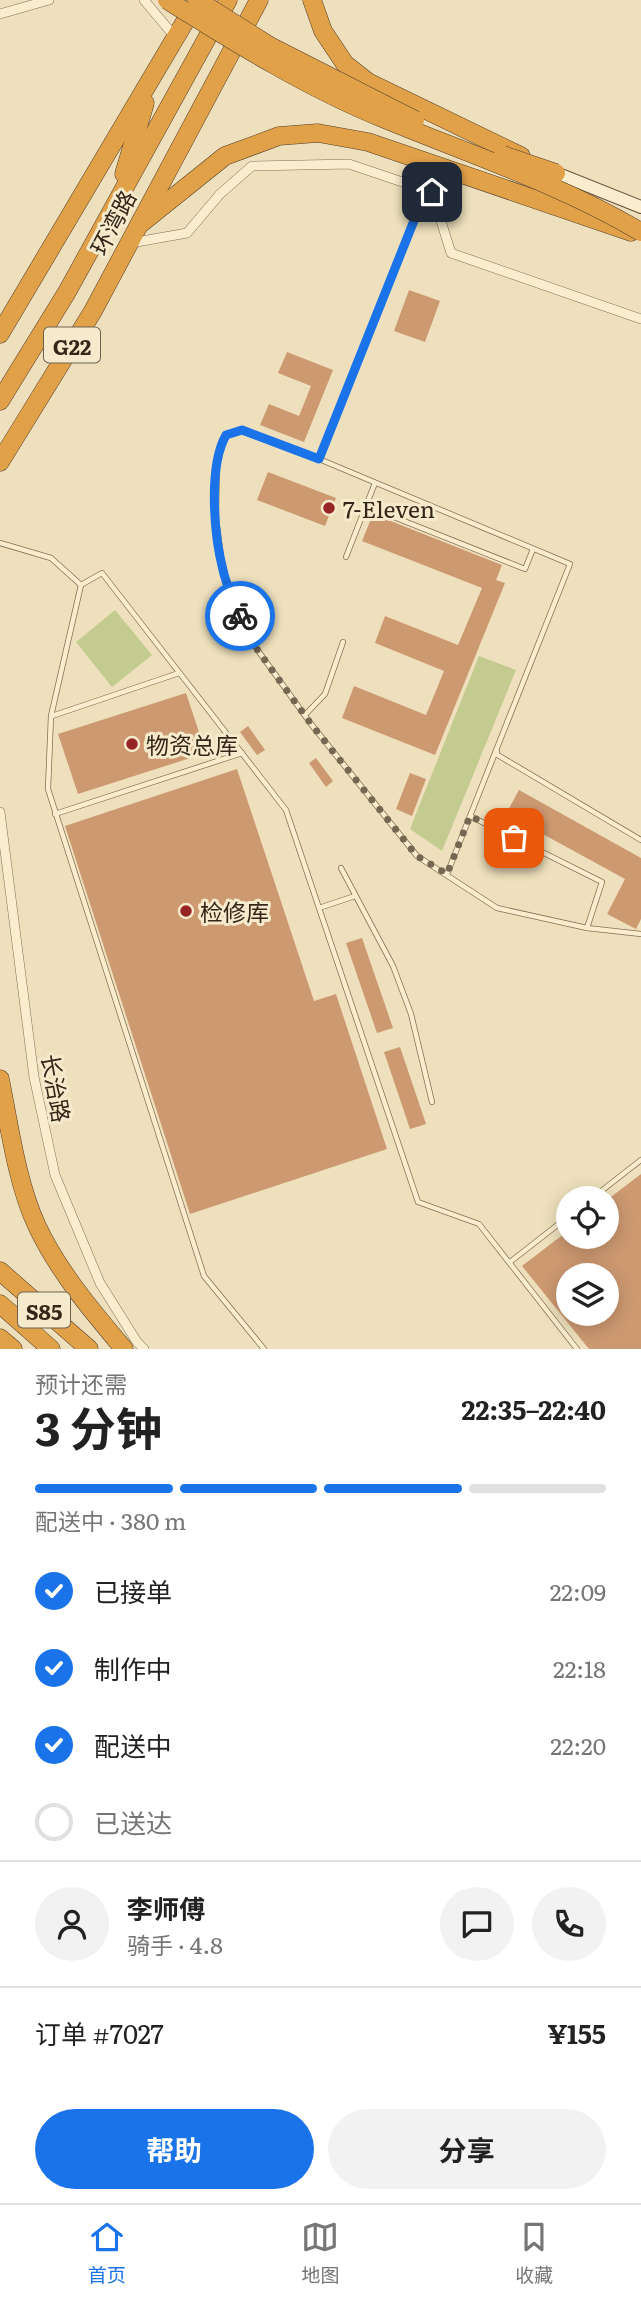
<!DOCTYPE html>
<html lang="zh">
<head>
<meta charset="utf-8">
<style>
	:root { --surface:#fff; --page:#f2f2f2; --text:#222; --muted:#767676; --line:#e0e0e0; --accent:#1a73e8 }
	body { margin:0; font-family:Literata,"Noto Sans SC",serif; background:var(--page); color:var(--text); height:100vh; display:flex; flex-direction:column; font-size:26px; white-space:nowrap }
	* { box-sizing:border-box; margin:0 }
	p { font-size:23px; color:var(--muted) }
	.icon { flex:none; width:38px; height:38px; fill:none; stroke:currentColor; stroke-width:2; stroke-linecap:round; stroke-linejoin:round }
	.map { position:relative; height:1349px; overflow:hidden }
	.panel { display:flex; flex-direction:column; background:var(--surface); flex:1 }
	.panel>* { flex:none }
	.fabs { position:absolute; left:556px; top:1186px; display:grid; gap:14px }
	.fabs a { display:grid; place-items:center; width:63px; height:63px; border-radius:50%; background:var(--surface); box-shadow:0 4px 18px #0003; font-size:35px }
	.pin { position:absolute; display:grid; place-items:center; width:60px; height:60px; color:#fff; margin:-30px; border-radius:14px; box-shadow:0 4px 10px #0006 }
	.courier { position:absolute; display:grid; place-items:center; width:70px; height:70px; margin:-35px; border:5px solid #1a73e8; border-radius:50%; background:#fff; color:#222; box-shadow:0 2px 9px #0007 }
	.head em { font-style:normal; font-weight:700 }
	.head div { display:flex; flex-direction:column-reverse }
	.head { display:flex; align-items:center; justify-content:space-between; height:119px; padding:0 35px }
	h1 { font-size:46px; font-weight:700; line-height:52px }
	.bar { display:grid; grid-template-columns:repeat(4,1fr); gap:10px 7px; align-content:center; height:84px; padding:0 35px }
	.bar i { height:9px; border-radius:5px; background:var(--line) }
	.bar .on { background:var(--accent) }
	.bar p { grid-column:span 4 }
	.line { display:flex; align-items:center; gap:18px; padding:0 35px; border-top:2px solid var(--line) }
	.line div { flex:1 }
	.round { display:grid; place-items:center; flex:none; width:74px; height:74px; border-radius:37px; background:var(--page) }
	ol { padding:0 35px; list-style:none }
	li { display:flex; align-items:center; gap:21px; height:77px }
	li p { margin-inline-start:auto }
	li .icon { padding:7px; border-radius:50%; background:var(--accent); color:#fff; stroke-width:4 }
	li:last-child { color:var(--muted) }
	li i { width:38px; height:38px; border:4px solid var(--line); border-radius:50% }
	.cta { display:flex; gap:14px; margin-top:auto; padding:14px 35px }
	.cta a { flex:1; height:80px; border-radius:42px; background:var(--accent); color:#fff; font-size:28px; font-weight:700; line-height:80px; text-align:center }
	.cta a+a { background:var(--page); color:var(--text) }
	.tab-bar { display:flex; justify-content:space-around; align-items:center; height:98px; border-top:2px solid var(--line); background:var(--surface); font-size:19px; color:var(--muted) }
	.tab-bar a { display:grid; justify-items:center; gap:4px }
	.tab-bar .on { color:var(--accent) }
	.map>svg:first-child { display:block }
</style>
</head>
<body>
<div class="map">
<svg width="641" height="1349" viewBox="0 0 641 1349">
	<rect width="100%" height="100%" fill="#eee0bc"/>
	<g fill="#c3cb90">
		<path d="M 115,610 L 152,655 L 112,687 L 76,642 Z"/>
		<path d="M 479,656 L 516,670 L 442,851 L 410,829 Z"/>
	</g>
	<g fill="#cd9971" fill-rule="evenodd">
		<path d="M 409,290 L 440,301 L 425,342 L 394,331 Z"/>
		<path d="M 287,352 L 333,370 L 304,442 L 260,425 L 269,404 L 299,416 L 311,386 L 278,373 Z"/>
		<path d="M 268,472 L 336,498 L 325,526 L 257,500 Z"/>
		<path d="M 373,514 L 502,565 L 496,580 L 505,583 L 435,755 L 342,718 L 354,686 L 426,715 L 444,671 L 375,643 L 385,616 L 458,645 L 482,588 L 362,541 Z"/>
		<path d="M 186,693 L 206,753 L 78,794 L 58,734 Z"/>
		<path d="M 248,726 L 265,750 L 257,755 L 240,732 Z"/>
		<path d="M 316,758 L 333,781 L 326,787 L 309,763 Z"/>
		<path d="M 237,769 L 314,1001 L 336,994 L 387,1149 L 190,1214 L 65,826 Z"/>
		<path d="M 410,773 L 426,779 L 412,816 L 396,809 Z"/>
		<path d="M 519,790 L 641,858 L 641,919 L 636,929 L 607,914 L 625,879 L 506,814 Z"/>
		<path d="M 362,938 L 393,1028 L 377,1033 L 346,943 Z"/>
		<path d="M 400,1047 L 426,1124 L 410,1129 L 384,1052 Z"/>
		<path d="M 641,1174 L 641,1349 L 589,1349 L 522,1266 L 569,1230 L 569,1237 L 607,1237 L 607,1200 ZM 569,1276 L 607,1276 L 607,1314 L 569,1314 Z"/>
	</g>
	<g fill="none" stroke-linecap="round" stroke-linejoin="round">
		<defs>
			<g id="lane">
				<path d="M 426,190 L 319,459 L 570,564 L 447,874"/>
				<path d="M 319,459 L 241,430 L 226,435 L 221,445 L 217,463 L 216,519 L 223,571 L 242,620 L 254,645 L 311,724 L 417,856 L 497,908 L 587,928"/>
				<path d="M 366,506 L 525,569 L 533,549"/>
				<path d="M 0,543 L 51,558 L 81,585 L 102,573 L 286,810 L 418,1202 L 479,1224 L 577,1349"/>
				<path d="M 346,557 L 375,483"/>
				<path d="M 81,585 L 51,716 L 48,789 L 204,1276 L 264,1349"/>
				<path d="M 305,715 L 325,694 L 343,642"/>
				<path d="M 52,716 L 179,673"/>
				<path d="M 497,752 L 496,754 L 641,840"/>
				<path d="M 55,814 L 242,753"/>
				<path d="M 470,816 L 602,882 L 587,928 L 641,934"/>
				<path d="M 341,868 L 393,966 L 411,1014 L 432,1102"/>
				<path d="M 319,908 L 355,896"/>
				<path d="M 591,1199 L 641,1160"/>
				<path d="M 510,1262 L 569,1216"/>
			</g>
			<g id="street">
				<path d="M 144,0 L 175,37"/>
				<path d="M 0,14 L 49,0"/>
				<path d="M 131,243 L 187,233 L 220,194 L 252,166 L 349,164 L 432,192 L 451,253 L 641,319"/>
				<path d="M 0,812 L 34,1077 L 55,1175 L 100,1283 L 137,1342 L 144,1349"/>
			</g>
			<path id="secondary" d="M 556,173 L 641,207"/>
			<g id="highway">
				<path d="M 312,0 L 323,31 L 345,64 L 368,82 L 521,156"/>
				<path d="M 124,174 L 145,103"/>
				<path d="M 139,225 L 225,156 L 279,136 L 318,133 L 368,142 L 631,232"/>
				<path d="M 0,334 L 196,3"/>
				<path d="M 0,401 L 67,292 L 228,0"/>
				<path d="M 0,462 L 93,311 L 259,0"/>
				<path d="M 0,1079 C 9,1124 17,1184 37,1226 C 58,1271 92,1311 124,1349"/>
				<path d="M 0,1271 L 89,1349"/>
				<path d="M 0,1304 L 51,1349"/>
				<path d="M 0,1338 L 13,1349"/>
			</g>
		</defs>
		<use href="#lane" stroke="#857055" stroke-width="6"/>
		<use href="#street" stroke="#857055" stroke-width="10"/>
		<use href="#secondary" stroke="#675139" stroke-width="14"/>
		<use href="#highway" stroke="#523e2a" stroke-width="19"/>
		<use href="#lane" stroke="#f9edce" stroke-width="4.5"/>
		<use href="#street" stroke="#f9edce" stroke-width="9"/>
		<use href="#secondary" stroke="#f9edce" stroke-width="12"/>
		<use href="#highway" stroke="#e1a149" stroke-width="18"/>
		<defs>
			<g id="highway-bridge">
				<path d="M 167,0 C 236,43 306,87 382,118 C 469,154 560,184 641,232"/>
				<path d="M 197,0 L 270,46 L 415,120"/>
				<path d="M 503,155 L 556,173"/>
			</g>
		</defs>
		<use href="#highway-bridge" stroke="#523e2a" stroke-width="19" stroke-linecap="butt"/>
		<use href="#highway-bridge" stroke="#e1a149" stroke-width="18"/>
	</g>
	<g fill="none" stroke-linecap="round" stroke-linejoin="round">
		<path stroke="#756853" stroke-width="7" stroke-dasharray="0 12.6" d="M 240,616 L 254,645 L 311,724 L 417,856 L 447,874 L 470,816 L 514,838"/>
		<path stroke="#1a73e8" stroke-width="9" d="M 240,616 C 235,601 226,586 223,570 C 214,535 208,467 226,435 L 242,430 L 319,459 L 421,203 L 426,190 L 432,192"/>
	</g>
	<g fill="#952625" stroke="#f5eacb" stroke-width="2.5">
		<circle cx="329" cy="508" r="7"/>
		<circle cx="132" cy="744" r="7"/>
		<circle cx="186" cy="911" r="7"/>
	</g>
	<g text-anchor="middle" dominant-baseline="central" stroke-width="6" stroke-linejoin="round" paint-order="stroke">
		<g fill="#f5eacb" stroke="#6e624f" stroke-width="2">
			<rect x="44" y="327.5" width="56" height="35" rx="5"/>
			<rect x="18" y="1292.5" width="52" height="35" rx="5"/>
		</g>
		<g font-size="21" font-weight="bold" fill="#34271a">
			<text x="72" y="345">G22</text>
			<text x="44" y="1310">S85</text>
		</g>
		<g font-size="23" fill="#34271a" stroke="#f5eacb">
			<text transform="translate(112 222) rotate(-62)">环湾路</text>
			<text transform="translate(57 1088) rotate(80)">长治路</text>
		</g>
		<g font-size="23" fill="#34271a" stroke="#f5eacb" text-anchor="start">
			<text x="343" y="508">7-Eleven</text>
			<text x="146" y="744">物资总库</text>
			<text x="200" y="911">检修库</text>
		</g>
	</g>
</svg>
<div class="fabs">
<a><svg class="icon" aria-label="locate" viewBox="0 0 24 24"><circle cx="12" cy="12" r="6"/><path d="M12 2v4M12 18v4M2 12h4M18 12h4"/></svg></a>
<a><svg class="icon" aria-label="layers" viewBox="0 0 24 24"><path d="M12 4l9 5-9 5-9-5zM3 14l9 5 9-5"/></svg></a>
</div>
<div class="pin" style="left:514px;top:838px;background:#ea580c"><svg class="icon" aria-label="bag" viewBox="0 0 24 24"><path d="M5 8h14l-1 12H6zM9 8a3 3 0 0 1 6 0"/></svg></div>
<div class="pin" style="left:432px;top:192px;background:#1f2937"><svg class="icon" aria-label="home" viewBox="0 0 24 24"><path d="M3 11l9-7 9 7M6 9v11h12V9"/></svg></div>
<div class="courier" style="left:240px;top:616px"><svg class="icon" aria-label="bike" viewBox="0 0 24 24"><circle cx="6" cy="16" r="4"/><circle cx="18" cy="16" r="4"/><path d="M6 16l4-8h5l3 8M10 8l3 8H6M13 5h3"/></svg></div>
</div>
<section class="panel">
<div class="head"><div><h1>3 分钟</h1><p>预计还需</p></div><em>22:35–22:40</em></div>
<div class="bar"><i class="on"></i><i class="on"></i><i class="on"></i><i></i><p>配送中 · 380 m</p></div>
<ol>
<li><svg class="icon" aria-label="check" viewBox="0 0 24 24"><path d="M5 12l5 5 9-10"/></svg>已接单<p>22:09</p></li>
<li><svg class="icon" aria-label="check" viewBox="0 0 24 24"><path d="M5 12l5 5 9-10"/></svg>制作中<p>22:18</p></li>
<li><svg class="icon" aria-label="check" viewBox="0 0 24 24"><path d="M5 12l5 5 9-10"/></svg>配送中<p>22:20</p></li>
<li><i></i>已送达</li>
</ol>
<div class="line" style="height:126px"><a class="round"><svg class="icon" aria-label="person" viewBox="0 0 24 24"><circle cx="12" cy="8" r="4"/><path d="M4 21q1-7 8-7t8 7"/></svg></a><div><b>李师傅</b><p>骑手 · 4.8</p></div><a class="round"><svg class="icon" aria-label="chat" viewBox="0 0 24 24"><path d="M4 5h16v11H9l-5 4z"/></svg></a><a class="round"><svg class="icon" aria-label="phone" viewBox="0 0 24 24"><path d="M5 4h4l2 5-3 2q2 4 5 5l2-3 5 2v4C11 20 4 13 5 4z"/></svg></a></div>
<div class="line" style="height:91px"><div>订单 #7027</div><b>¥155</b></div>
<div class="cta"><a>帮助</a><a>分享</a></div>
</section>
<nav class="tab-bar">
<a class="on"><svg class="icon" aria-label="home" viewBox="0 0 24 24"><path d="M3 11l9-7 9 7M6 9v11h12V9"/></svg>首页</a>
<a><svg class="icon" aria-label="map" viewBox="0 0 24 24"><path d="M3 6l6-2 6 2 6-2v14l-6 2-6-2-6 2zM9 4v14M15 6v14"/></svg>地图</a>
<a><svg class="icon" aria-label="saved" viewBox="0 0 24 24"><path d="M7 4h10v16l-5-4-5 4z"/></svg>收藏</a>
</nav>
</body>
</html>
